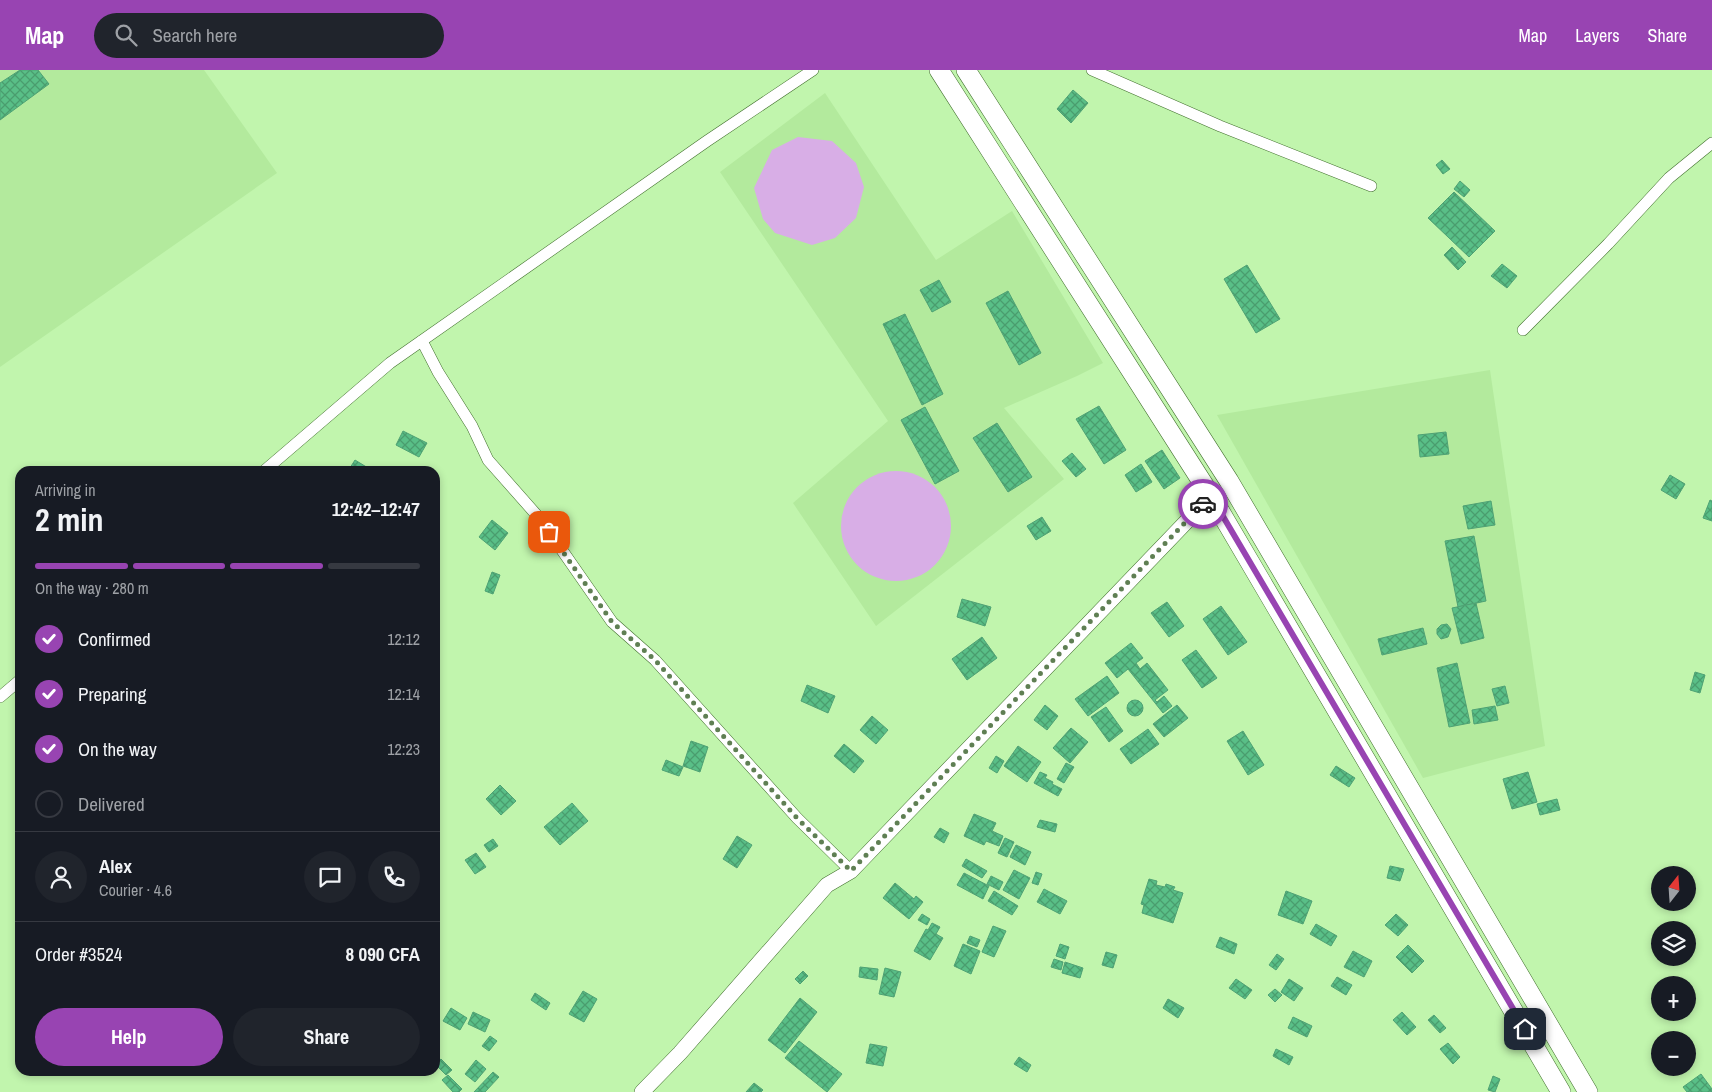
<!DOCTYPE html>
<html lang="en">
<head>
<meta charset="utf-8">
<style>
	:root { --surface:#171b24; --page:#20242c; --text:#f1f3f6; --muted:#9ea1a6; --line:#363941; --accent:#9844b2 }
	body { margin:0; font-family:"Archivo Narrow",sans-serif; background:var(--page); color:var(--text); height:100vh; display:flex; flex-direction:column; font-size:19px; white-space:nowrap }
	* { box-sizing:border-box; margin:0 }
	p { font-size:16px; color:var(--muted) }
	.icon { flex:none; width:28px; height:28px; fill:none; stroke:currentColor; stroke-width:2; stroke-linecap:round; stroke-linejoin:round }
	.map { position:relative; flex:1; overflow:hidden }
	.drawer { position:absolute; left:15px; top:396px; width:425px; height:610px; display:flex; flex-direction:column; background:var(--surface); border-radius:15px; box-shadow:0 2px 8px #0003 }
	.drawer>* { flex:none }
	.needle { width:32px; rotate:17deg }
	.buttons { position:absolute; left:1651px; top:796px; display:grid; gap:10px }
	.buttons a { display:grid; place-items:center; width:45px; height:45px; border-radius:50%; background:var(--surface); box-shadow:0 2px 8px #0003; font-size:25px }
	.pin { position:absolute; display:grid; place-items:center; width:42px; height:42px; color:#fff; margin:-21px; border-radius:10px; box-shadow:0 2px 8px #0006 }
	.courier { position:absolute; display:grid; place-items:center; width:50px; height:50px; margin:-25px; border:4px solid #9844b2; border-radius:50%; background:#fff; color:#222; box-shadow:0 1px 6px #0007 }
	.head em { font-style:normal; font-weight:700 }
	.head div { display:flex; flex-direction:column-reverse }
	.head { display:flex; align-items:center; justify-content:space-between; height:85px; padding:0 20px }
	h1 { font-size:32px; font-weight:700; line-height:38px }
	.bar { display:grid; grid-template-columns:repeat(4,1fr); gap:8px 5px; align-content:center; height:60px; padding:0 20px }
	.bar i { height:6px; border-radius:4px; background:var(--line) }
	.bar .active { background:var(--accent) }
	.bar p { grid-column:span 4 }
	.line { display:flex; align-items:center; gap:12px; padding:0 20px; border-top:1px solid var(--line) }
	.line div { flex:1 }
	.round { display:grid; place-items:center; flex:none; width:52px; height:52px; border-radius:26px; background:var(--page) }
	ol { padding:0 20px; list-style:none }
	li { display:flex; align-items:center; gap:15px; height:55px }
	li p { margin-inline-start:auto }
	li .icon { padding:5px; border-radius:50%; background:var(--accent); color:#fff; stroke-width:4 }
	li:last-child { color:var(--muted) }
	li i { width:28px; height:28px; border:2px solid var(--line); border-radius:50% }
	.cta { display:flex; gap:10px; margin-top:auto; padding:10px 20px }
	.cta a { flex:1; height:58px; border-radius:30px; background:var(--accent); color:#fff; font-size:20px; font-weight:700; line-height:58px; text-align:center }
	.cta a+a { background:var(--page); color:var(--text) }
	header { display:flex; align-items:center; gap:30px; box-sizing:border-box; height:70px; padding:0 25px; background:var(--accent); color:#fff }
	header strong { font-size:24px }
	nav { display:flex; gap:28px; margin-inline-start:auto; font-size:18px }
	.search { width:350px; height:45px; background:var(--page); display:flex; align-items:center; gap:12px; box-sizing:border-box; padding:0 18px; border-radius:28px; color:var(--muted); font-size:19px }
	.map>svg:first-child { display:block }
</style>
</head>
<body>
<header>
<strong>Map</strong>
<div class="search"><svg class="icon" aria-label="search" viewBox="0 0 24 24"><circle cx="10" cy="10" r="6"/><path d="M15 15l6 6"/></svg>Search here</div>
<nav><a>Map</a><a>Layers</a><a>Share</a></nav>
</header>
<div class="map">
<svg width="1712" height="1022" viewBox="0 0 1712 1022">
	<defs>
		<pattern id="building-cross-hatch" width="8" height="8" patternUnits="userSpaceOnUse" patternTransform="scale(1.25)"><rect width="8" height="8" fill="#59bf87"/><path d="M0 0l8 8M0 8l8-8" fill="none" stroke="#4a9d6e"/></pattern>
	</defs>
	<rect width="100%" height="100%" fill="#c1f5ad"/>
	<g fill="#b3ea9d">
		<path d="M 0,0 L 204,0 L 277,103 L 0,297 Z"/>
		<path d="M 825,23 L 936,190 L 1012,141 L 1103,293 L 1077,306 L 1004,338 L 1064,409 L 876,556 L 793,433 L 888,351 L 720,102 Z"/>
		<path d="M 1490,300 L 1545,676 L 1423,708 L 1217,345 Z"/>
	</g>
	<g fill="#d8aee6">
		<path d="M 798,67 L 832,71 L 856,93 L 864,117 L 856,148 L 835,168 L 812,175 L 775,163 L 763,149 L 754,118 L 772,80 Z"/>
		<circle cx="896" cy="456" r="55"/>
	</g>
	<g fill="url(#building-cross-hatch)" stroke="#4fa274">
		<path d="M 20,0 L 38,0 L 49,14 L 0,50 L 0,13 Z"/>
		<path d="M 1073,20 L 1088,33 L 1071,53 L 1057,39 Z"/>
		<path d="M 1442,90 L 1450,99 L 1443,104 L 1436,95 Z"/>
		<path d="M 1460,111 L 1470,120 L 1464,127 L 1454,119 Z"/>
		<path d="M 1454,122 L 1495,161 L 1469,187 L 1428,148 Z"/>
		<path d="M 1452,177 L 1466,192 L 1458,200 L 1444,185 Z"/>
		<path d="M 1502,194 L 1517,206 L 1507,218 L 1491,206 Z"/>
		<path d="M 1247,195 L 1280,249 L 1256,263 L 1224,209 Z"/>
		<path d="M 939,210 L 951,232 L 932,242 L 920,220 Z"/>
		<path d="M 1008,221 L 1041,283 L 1019,295 L 986,233 Z"/>
		<path d="M 905,244 L 943,324 L 922,335 L 883,254 Z"/>
		<path d="M 1099,336 L 1126,380 L 1104,394 L 1076,349 Z"/>
		<path d="M 925,337 L 959,401 L 935,414 L 901,350 Z"/>
		<path d="M 997,353 L 1032,407 L 1008,422 L 973,368 Z"/>
		<path d="M 403,361 L 427,373 L 419,387 L 396,375 Z"/>
		<path d="M 1446,362 L 1449,384 L 1420,387 L 1418,365 Z"/>
		<path d="M 1162,380 L 1180,408 L 1164,419 L 1145,391 Z"/>
		<path d="M 1072,383 L 1086,399 L 1076,407 L 1062,391 Z"/>
		<path d="M 355,390 L 373,401 L 348,401 Z"/>
		<path d="M 1141,394 L 1152,412 L 1136,422 L 1125,405 Z"/>
		<path d="M 1670,405 L 1685,414 L 1676,429 L 1661,420 Z"/>
		<path d="M 1710,430 L 1712,431 L 1712,451 L 1703,448 Z"/>
		<path d="M 1491,431 L 1495,455 L 1468,459 L 1463,436 Z"/>
		<path d="M 1042,447 L 1051,461 L 1036,470 L 1027,456 Z"/>
		<path d="M 492,450 L 508,463 L 495,480 L 479,467 Z"/>
		<path d="M 1474,466 L 1486,531 L 1458,537 L 1445,471 Z"/>
		<path d="M 492,502 L 500,505 L 493,524 L 485,521 Z"/>
		<path d="M 962,529 L 991,537 L 985,556 L 957,547 Z"/>
		<path d="M 1167,532 L 1184,556 L 1169,567 L 1151,543 Z"/>
		<path d="M 1476,533 L 1484,568 L 1461,574 L 1452,538 Z"/>
		<path d="M 1221,536 L 1247,572 L 1228,585 L 1203,549 Z"/>
		<path d="M 1447,554 L 1451,559 L 1448,567 L 1441,569 L 1437,564 L 1437,559 L 1441,555 Z"/>
		<path d="M 1423,558 L 1427,574 L 1382,585 L 1378,569 Z"/>
		<path d="M 982,567 L 997,588 L 967,610 L 952,589 Z"/>
		<path d="M 1131,573 L 1143,588 L 1136,593 L 1140,599 L 1147,593 L 1168,620 L 1155,630 L 1157,632 L 1164,626 L 1172,636 L 1163,643 L 1128,599 L 1117,608 L 1105,593 Z"/>
		<path d="M 1196,580 L 1217,608 L 1202,618 L 1182,590 Z"/>
		<path d="M 1457,593 L 1470,653 L 1449,657 L 1437,598 Z"/>
		<path d="M 1695,602 L 1705,605 L 1700,623 L 1690,620 Z"/>
		<path d="M 1107,606 L 1119,623 L 1088,646 L 1075,629 Z"/>
		<path d="M 807,615 L 835,626 L 828,643 L 801,631 Z"/>
		<path d="M 1505,616 L 1509,633 L 1497,636 L 1492,619 Z"/>
		<circle cx="1135" cy="638" r="8"/>
		<path d="M 1045,635 L 1058,646 L 1047,660 L 1034,650 Z"/>
		<path d="M 1177,635 L 1188,648 L 1164,667 L 1153,654 Z"/>
		<path d="M 1495,636 L 1498,650 L 1474,654 L 1472,640 Z"/>
		<path d="M 1106,637 L 1123,661 L 1109,672 L 1091,647 Z"/>
		<path d="M 872,646 L 888,660 L 876,674 L 860,660 Z"/>
		<path d="M 1071,658 L 1088,672 L 1070,693 L 1053,678 Z"/>
		<path d="M 1148,659 L 1159,674 L 1131,694 L 1120,679 Z"/>
		<path d="M 1243,661 L 1264,695 L 1248,705 L 1227,671 Z"/>
		<path d="M 691,671 L 708,677 L 700,702 L 683,696 Z"/>
		<path d="M 844,674 L 864,691 L 854,703 L 834,686 Z"/>
		<path d="M 1018,676 L 1041,692 L 1027,712 L 1004,696 Z"/>
		<path d="M 996,686 L 1004,691 L 997,703 L 989,698 Z"/>
		<path d="M 666,690 L 683,697 L 679,706 L 662,700 Z"/>
		<path d="M 1066,693 L 1074,697 L 1064,713 L 1057,709 Z"/>
		<path d="M 1336,696 L 1355,708 L 1349,717 L 1330,705 Z"/>
		<path d="M 1040,702 L 1047,705 L 1045,708 L 1053,712 L 1052,714 L 1062,719 L 1058,726 L 1034,713 Z"/>
		<path d="M 1528,702 L 1537,732 L 1512,739 L 1503,709 Z"/>
		<path d="M 500,715 L 516,731 L 501,745 L 486,729 Z"/>
		<path d="M 1557,729 L 1560,740 L 1540,745 L 1537,734 Z"/>
		<path d="M 572,733 L 588,751 L 560,775 L 544,757 Z"/>
		<path d="M 974,744 L 996,753 L 992,761 L 1003,766 L 999,776 L 986,771 L 984,775 L 964,766 Z"/>
		<path d="M 1040,750 L 1057,754 L 1055,762 L 1037,757 Z"/>
		<path d="M 940,758 L 949,763 L 944,773 L 934,767 Z"/>
		<path d="M 737,766 L 752,775 L 737,798 L 723,789 Z"/>
		<path d="M 1005,768 L 1014,772 L 1007,787 L 998,783 Z"/>
		<path d="M 493,769 L 498,776 L 489,782 L 484,775 Z"/>
		<path d="M 1016,775 L 1031,782 L 1025,795 L 1010,787 Z"/>
		<path d="M 476,783 L 486,797 L 475,804 L 465,790 Z"/>
		<path d="M 966,789 L 987,801 L 982,808 L 962,796 Z"/>
		<path d="M 1390,796 L 1404,799 L 1400,811 L 1387,808 Z"/>
		<path d="M 1014,800 L 1030,808 L 1019,829 L 1003,820 Z"/>
		<path d="M 1036,802 L 1042,804 L 1038,815 L 1032,813 Z"/>
		<path d="M 964,803 L 989,816 L 983,829 L 957,815 Z"/>
		<path d="M 991,806 L 1003,812 L 999,820 L 987,814 Z"/>
		<path d="M 1149,809 L 1157,811 L 1156,815 L 1165,817 L 1166,814 L 1175,817 L 1173,820 L 1183,823 L 1173,853 L 1142,843 L 1144,835 L 1141,834 Z"/>
		<path d="M 895,813 L 914,829 L 916,826 L 923,832 L 909,849 L 883,828 Z"/>
		<path d="M 1044,819 L 1067,831 L 1060,844 L 1037,832 Z"/>
		<path d="M 994,821 L 1018,836 L 1012,845 L 988,831 Z"/>
		<path d="M 1286,821 L 1312,831 L 1303,854 L 1278,845 Z"/>
		<path d="M 922,844 L 930,849 L 927,855 L 918,850 Z"/>
		<path d="M 1396,844 L 1408,855 L 1398,866 L 1385,855 Z"/>
		<path d="M 932,853 L 940,857 L 936,864 L 943,868 L 930,890 L 914,881 L 926,859 L 928,860 Z"/>
		<path d="M 1316,854 L 1337,866 L 1331,876 L 1310,864 Z"/>
		<path d="M 993,856 L 1006,861 L 994,887 L 982,882 Z"/>
		<path d="M 970,866 L 980,870 L 977,877 L 967,873 Z"/>
		<path d="M 1220,867 L 1237,874 L 1234,884 L 1216,877 Z"/>
		<path d="M 963,874 L 980,881 L 971,904 L 954,896 Z"/>
		<path d="M 1060,874 L 1069,877 L 1065,889 L 1056,886 Z"/>
		<path d="M 1408,875 L 1424,891 L 1412,903 L 1396,887 Z"/>
		<path d="M 1353,881 L 1372,891 L 1364,907 L 1344,897 Z"/>
		<path d="M 1106,882 L 1117,885 L 1113,898 L 1102,895 Z"/>
		<path d="M 1277,884 L 1284,889 L 1276,900 L 1269,895 Z"/>
		<path d="M 1054,889 L 1063,892 L 1061,900 L 1051,897 Z"/>
		<path d="M 1065,892 L 1083,898 L 1080,908 L 1062,903 Z"/>
		<path d="M 860,897 L 878,899 L 877,910 L 859,907 Z"/>
		<path d="M 885,898 L 901,902 L 894,927 L 879,924 Z"/>
		<path d="M 803,901 L 808,906 L 800,914 L 795,909 Z"/>
		<path d="M 1337,907 L 1352,915 L 1346,925 L 1331,916 Z"/>
		<path d="M 1236,909 L 1252,920 L 1245,929 L 1229,918 Z"/>
		<path d="M 1289,909 L 1303,918 L 1294,931 L 1281,922 Z"/>
		<path d="M 1275,919 L 1282,925 L 1275,932 L 1268,925 Z"/>
		<path d="M 583,921 L 597,929 L 584,952 L 569,944 Z"/>
		<path d="M 535,923 L 550,933 L 546,940 L 531,930 Z"/>
		<path d="M 800,928 L 817,942 L 785,983 L 768,970 Z"/>
		<path d="M 1168,929 L 1184,938 L 1178,948 L 1163,938 Z"/>
		<path d="M 451,938 L 467,948 L 460,960 L 443,951 Z"/>
		<path d="M 473,942 L 490,950 L 485,962 L 468,954 Z"/>
		<path d="M 1402,942 L 1416,957 L 1407,965 L 1393,950 Z"/>
		<path d="M 1434,945 L 1446,958 L 1440,963 L 1428,950 Z"/>
		<path d="M 1293,947 L 1312,956 L 1307,967 L 1288,958 Z"/>
		<path d="M 490,966 L 497,971 L 489,981 L 482,976 Z"/>
		<path d="M 799,971 L 842,1004 L 827,1022 L 785,988 Z"/>
		<path d="M 1448,973 L 1460,987 L 1453,994 L 1440,979 Z"/>
		<path d="M 870,974 L 887,977 L 883,996 L 866,993 Z"/>
		<path d="M 1276,979 L 1293,987 L 1289,995 L 1273,986 Z"/>
		<path d="M 1019,987 L 1031,995 L 1027,1002 L 1014,994 Z"/>
		<path d="M 441,989 L 452,1000 L 446,1005 L 435,994 Z"/>
		<path d="M 476,990 L 486,999 L 475,1012 L 465,1004 Z"/>
		<path d="M 493,1002 L 499,1007 L 485,1022 L 474,1022 Z"/>
		<path d="M 1701,1004 L 1712,1019 L 1712,1022 L 1687,1022 L 1683,1017 Z"/>
		<path d="M 448,1005 L 462,1019 L 459,1022 L 453,1022 L 442,1010 Z"/>
		<path d="M 1493,1006 L 1500,1009 L 1495,1022 L 1488,1020 Z"/>
		<path d="M 754,1013 L 763,1020 L 761,1022 L 746,1022 Z"/>
	</g>
	<g fill="none" stroke-linecap="round" stroke-linejoin="round">
		<defs>
			<g id="minor">
				<path d="M 1092,0 L 1220,56 L 1371,116"/>
				<path d="M 1523,260 L 1608,174 L 1669,108 L 1712,73"/>
				<path d="M 422,271 L 438,302 L 472,356 L 488,390 L 541,450 L 612,552 L 655,590 L 797,748 L 851,801"/>
				<path d="M 264,401 L 390,293 L 707,71 L 813,0"/>
				<path d="M 0,627 L 20,610"/>
			</g>
			<path id="tertiary" d="M 642,1022 L 680,983 L 827,815 L 851,801 L 1211,426"/>
			<g id="primary">
				<path d="M 939,0 L 1211,426 L 1561,1022"/>
				<path d="M 966,0 L 1229,411 L 1588,1022"/>
			</g>
		</defs>
		<use href="#minor" stroke="#416f2d" stroke-width="12"/>
		<use href="#tertiary" stroke="#416f2d" stroke-width="16"/>
		<use href="#primary" stroke="#416f2d" stroke-width="20"/>
		<use href="#minor" stroke="#fff" stroke-width="11"/>
		<use href="#tertiary" stroke="#fff" stroke-width="15"/>
		<use href="#primary" stroke="#fff" stroke-width="19"/>
	</g>
	<g fill="none" stroke-linecap="round" stroke-linejoin="round">
		<path stroke="#5f7f53" stroke-width="5" stroke-dasharray="0 9" d="M 549,462 L 612,552 L 655,590 L 797,748 L 851,801 L 1203,434"/>
		<path stroke="#9844b2" stroke-width="6" d="M 1203,434 L 1211,426 L 1525,959"/>
	</g>
</svg>
<div class="buttons">
<a><svg class="needle" viewBox="-14 -14 28 28"><path d="M0-13l5 13h-10z" fill="#e53935"/><path d="M0 13l5-13h-10z" fill="#9ea1a6"/></svg></a>
<a><svg class="icon" aria-label="layers" viewBox="0 0 24 24"><path d="M12 4l9 5-9 5-9-5zM3 14l9 5 9-5"/></svg></a>
<a>+</a>
<a>−</a>
</div>
<div class="pin" style="left:549px;top:462px;background:#ea580c"><svg class="icon" aria-label="bag" viewBox="0 0 24 24"><path d="M5 8h14l-1 12H6zM9 8a3 3 0 0 1 6 0"/></svg></div>
<div class="pin" style="left:1525px;top:959px;background:#1f2937"><svg class="icon" aria-label="home" viewBox="0 0 24 24"><path d="M3 11l9-7 9 7M6 9v11h12V9"/></svg></div>
<div class="courier" style="left:1203px;top:434px"><svg class="icon" aria-label="car" viewBox="0 0 24 24"><path d="M5 17H2v-5l4-1 3-4h7l3 4 3 1v5h-3M9 17h6M6 11h13"/><circle cx="7" cy="17" r="2"/><circle cx="17" cy="17" r="2"/></svg></div>
<section class="drawer">
<div class="head"><div><h1>2 min</h1><p>Arriving in</p></div><em>12:42–12:47</em></div>
<div class="bar"><i class="active"></i><i class="active"></i><i class="active"></i><i></i><p>On the way · 280 m</p></div>
<ol>
<li><svg class="icon" aria-label="check" viewBox="0 0 24 24"><path d="M5 12l5 5 9-10"/></svg>Confirmed<p>12:12</p></li>
<li><svg class="icon" aria-label="check" viewBox="0 0 24 24"><path d="M5 12l5 5 9-10"/></svg>Preparing<p>12:14</p></li>
<li><svg class="icon" aria-label="check" viewBox="0 0 24 24"><path d="M5 12l5 5 9-10"/></svg>On the way<p>12:23</p></li>
<li><i></i>Delivered</li>
</ol>
<div class="line" style="height:90px"><a class="round"><svg class="icon" aria-label="person" viewBox="0 0 24 24"><circle cx="12" cy="8" r="4"/><path d="M4 21q1-7 8-7t8 7"/></svg></a><div><b>Alex</b><p>Courier · 4.6</p></div><a class="round"><svg class="icon" aria-label="chat" viewBox="0 0 24 24"><path d="M4 5h16v11H9l-5 4z"/></svg></a><a class="round"><svg class="icon" aria-label="phone" viewBox="0 0 24 24"><path d="M5 4h4l2 5-3 2q2 4 5 5l2-3 5 2v4C11 20 4 13 5 4z"/></svg></a></div>
<div class="line" style="height:65px"><div>Order #3524</div><b>8 090 CFA</b></div>
<div class="cta"><a>Help</a><a>Share</a></div>
</section>
</div>
</body>
</html>
